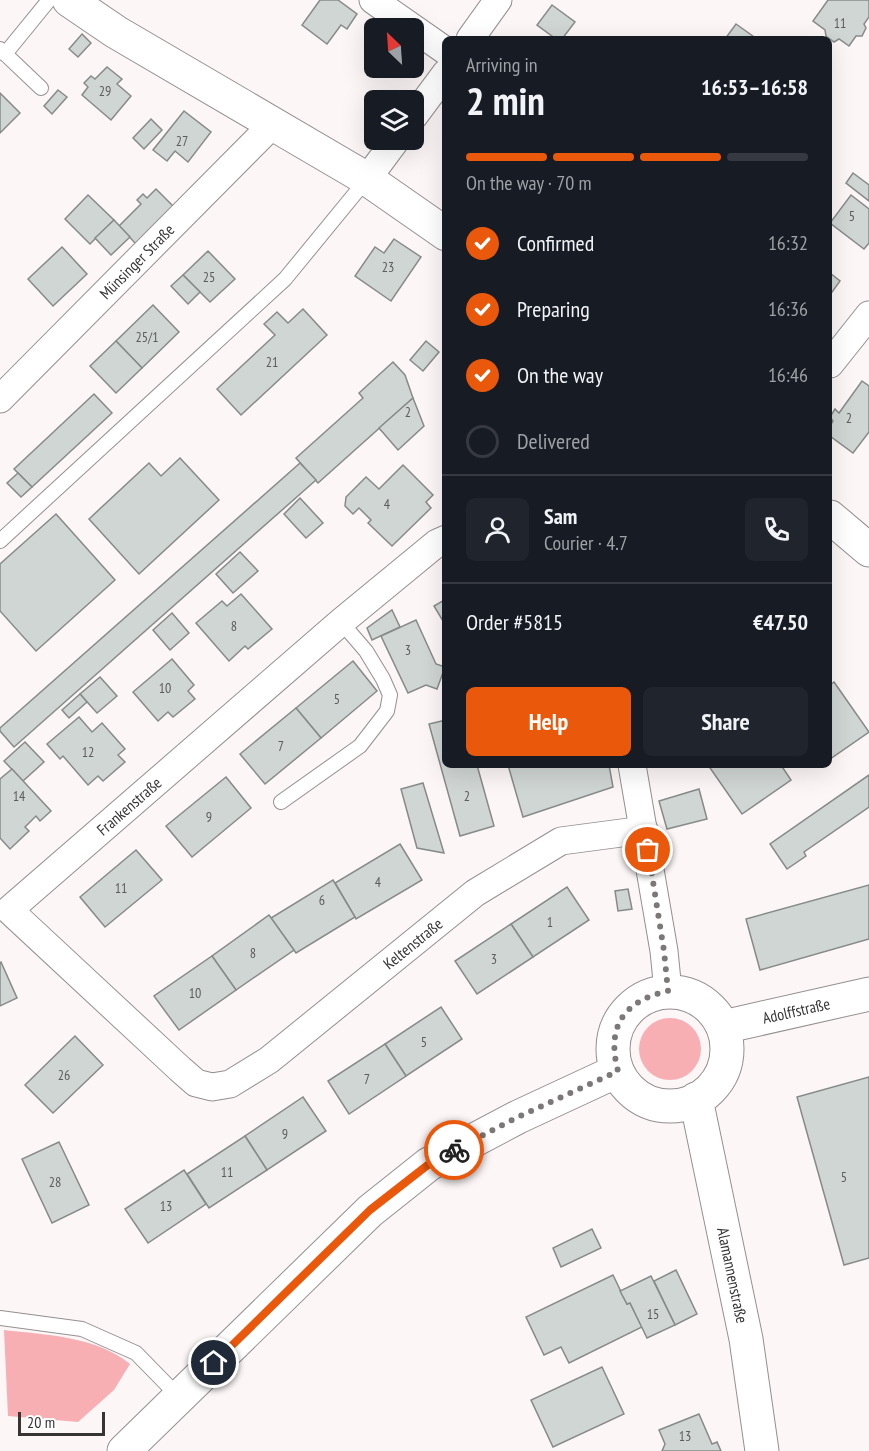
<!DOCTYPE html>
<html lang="en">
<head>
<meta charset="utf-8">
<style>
	:root { --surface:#171b24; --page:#20242c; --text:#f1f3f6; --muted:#9ea1a6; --line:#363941; --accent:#ea580c }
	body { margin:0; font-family:"PT Sans Narrow",sans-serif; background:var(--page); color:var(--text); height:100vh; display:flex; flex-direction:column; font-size:22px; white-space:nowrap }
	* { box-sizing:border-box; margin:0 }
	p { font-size:20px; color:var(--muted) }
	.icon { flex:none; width:33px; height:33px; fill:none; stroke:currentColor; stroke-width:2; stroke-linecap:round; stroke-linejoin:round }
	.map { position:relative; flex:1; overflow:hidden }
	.panel { position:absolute; left:442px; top:36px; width:390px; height:732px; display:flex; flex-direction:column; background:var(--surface); border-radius:9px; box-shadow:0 6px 24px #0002 }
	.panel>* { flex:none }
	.needle { width:39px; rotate:335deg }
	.buttons { position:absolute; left:364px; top:18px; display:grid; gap:12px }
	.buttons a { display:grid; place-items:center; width:60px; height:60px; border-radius:9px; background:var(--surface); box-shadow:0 6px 24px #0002; font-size:30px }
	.scale { position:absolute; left:18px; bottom:15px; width:87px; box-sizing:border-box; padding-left:6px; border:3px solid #373434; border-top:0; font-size:16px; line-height:21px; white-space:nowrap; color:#373434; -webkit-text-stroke:4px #fff; paint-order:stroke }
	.pin { position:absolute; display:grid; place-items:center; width:51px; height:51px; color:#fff; margin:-26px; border:3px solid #fff; border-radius:50%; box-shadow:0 2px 6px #0007 }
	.courier { position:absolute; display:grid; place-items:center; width:60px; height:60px; margin:-30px; border:4px solid #ea580c; border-radius:50%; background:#fff; color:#222; box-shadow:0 2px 8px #0007 }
	.head em { font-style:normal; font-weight:700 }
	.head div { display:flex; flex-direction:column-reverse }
	.head { display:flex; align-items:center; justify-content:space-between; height:102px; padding:0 24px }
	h1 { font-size:39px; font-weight:700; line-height:45px }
	.bar { display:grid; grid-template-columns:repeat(4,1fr); gap:9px 6px; align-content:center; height:72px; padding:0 24px }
	.bar i { height:8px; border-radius:4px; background:var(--line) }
	.bar .selected { background:var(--accent) }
	.bar p { grid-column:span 4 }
	.line { display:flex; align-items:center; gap:15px; padding:0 24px; border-top:2px solid var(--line) }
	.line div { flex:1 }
	.round { display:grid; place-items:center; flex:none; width:63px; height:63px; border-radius:9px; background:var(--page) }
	ol { padding:0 24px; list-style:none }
	li { display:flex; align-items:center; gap:18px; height:66px }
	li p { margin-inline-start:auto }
	li .icon { padding:6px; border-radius:50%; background:var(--accent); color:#fff; stroke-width:4 }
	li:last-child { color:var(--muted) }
	li i { width:33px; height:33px; border:3px solid var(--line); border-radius:50% }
	.button { display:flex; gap:12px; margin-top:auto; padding:12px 24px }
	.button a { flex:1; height:69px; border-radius:9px; background:var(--accent); color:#fff; font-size:24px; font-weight:700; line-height:69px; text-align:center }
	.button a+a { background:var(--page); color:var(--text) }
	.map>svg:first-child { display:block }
</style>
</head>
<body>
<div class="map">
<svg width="869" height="1451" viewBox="0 0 869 1451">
	<rect width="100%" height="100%" fill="#fcf6f6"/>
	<g fill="#f8afb4">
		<circle cx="670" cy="1049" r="31"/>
		<path d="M 4,1330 C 46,1335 96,1336 130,1364 L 114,1390 L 78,1422 L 8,1416 Z"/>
	</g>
	<g fill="#d0d6d3" stroke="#868b89" stroke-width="1.5">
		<path d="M 320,0 L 338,0 L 357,14 L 347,29 L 341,25 L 327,44 L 302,25 Z"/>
		<path d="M 828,0 L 869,0 L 869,17 L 864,24 L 866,28 L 862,36 L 856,36 L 849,46 L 839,39 L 834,42 L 826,36 L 825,30 L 813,21 Z"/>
		<path d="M 552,5 L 575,22 L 562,39 L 556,39 L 537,25 Z"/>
		<path d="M 736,24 L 757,39 L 725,39 Z"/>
		<path d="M 82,34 L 91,43 L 78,57 L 69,49 Z"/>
		<path d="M 107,67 L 122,79 L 117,84 L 131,96 L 111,120 L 82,95 L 88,87 L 84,83 L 91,76 L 95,79 Z"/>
		<path d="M 58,90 L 67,97 L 52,114 L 44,106 Z"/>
		<path d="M 0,93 L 20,113 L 0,133 Z"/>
		<path d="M 184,111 L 211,132 L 188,162 L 175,151 L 167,161 L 153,150 Z"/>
		<path d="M 151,119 L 162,130 L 144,149 L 133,138 Z"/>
		<path d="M 853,173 L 869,185 L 869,201 L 846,183 Z"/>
		<path d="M 156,189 L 174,207 L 136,244 L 119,226 L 141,204 L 137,200 L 143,194 L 147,198 Z"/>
		<path d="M 88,195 L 114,220 L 90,244 L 65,219 Z"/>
		<path d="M 851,195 L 869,209 L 869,243 L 864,249 L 830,223 Z"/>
		<path d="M 114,220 L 130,237 L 111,255 L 95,238 Z"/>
		<path d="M 394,239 L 421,257 L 391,301 L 355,276 L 375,247 L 384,253 Z"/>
		<path d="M 62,247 L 87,274 L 53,306 L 28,279 Z"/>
		<path d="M 208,251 L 235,279 L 210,302 L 183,275 Z"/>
		<path d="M 830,273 L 840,281 L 830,295 Z"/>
		<path d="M 183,275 L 200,292 L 188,304 L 171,286 Z"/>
		<path d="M 153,305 L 179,332 L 142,368 L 116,341 Z"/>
		<path d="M 303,309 L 327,335 L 241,415 L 217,389 L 275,335 L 264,324 L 277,312 L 288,323 Z"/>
		<path d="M 116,341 L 142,368 L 116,393 L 90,366 Z"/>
		<path d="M 426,341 L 439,352 L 423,371 L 410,360 Z"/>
		<path d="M 393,362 L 405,375 L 413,398 L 318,483 L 296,458 L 363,398 L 359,393 Z"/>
		<path d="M 862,381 L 869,386 L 869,432 L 853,453 L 830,436 L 830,426 L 833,421 L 830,417 L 835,409 L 839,413 Z"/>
		<path d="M 94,394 L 112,413 L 32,487 L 14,469 Z"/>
		<path d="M 413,398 L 424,426 L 398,450 L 379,428 Z"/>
		<path d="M 180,458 L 219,500 L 139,574 L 89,519 L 149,463 L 161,476 Z"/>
		<path d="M 300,463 L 316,480 L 14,747 L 0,731 L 0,728 Z"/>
		<path d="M 403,465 L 433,495 L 426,502 L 431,508 L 392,546 L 368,523 L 371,520 L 359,508 L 353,514 L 345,506 L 346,497 L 366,477 L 379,489 Z"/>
		<path d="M 18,473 L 32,487 L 21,497 L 7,483 Z"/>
		<path d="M 300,498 L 323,523 L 306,538 L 284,514 Z"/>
		<path d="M 56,514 L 115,580 L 36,651 L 0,611 L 0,564 Z"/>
		<path d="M 240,552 L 258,571 L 233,593 L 216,574 Z"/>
		<path d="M 241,594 L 272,629 L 248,649 L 245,646 L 229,661 L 196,623 L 222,601 L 227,606 Z"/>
		<path d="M 446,599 L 446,626 L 434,606 Z"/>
		<path d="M 392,610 L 400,627 L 372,640 L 367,628 Z"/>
		<path d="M 172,613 L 189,633 L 170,650 L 153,630 Z"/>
		<path d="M 416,620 L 436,664 L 445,667 L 437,689 L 426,685 L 408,693 L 381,636 Z"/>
		<path d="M 172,659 L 194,685 L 188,691 L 195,699 L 173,717 L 168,712 L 158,721 L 133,692 Z"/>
		<path d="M 353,661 L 377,691 L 321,738 L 296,708 Z"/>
		<path d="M 100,677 L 117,696 L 97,713 L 80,694 Z"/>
		<path d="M 834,682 L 869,732 L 830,759 L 830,685 Z"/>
		<path d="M 80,694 L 87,702 L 69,718 L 62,710 Z"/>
		<path d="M 296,708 L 321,738 L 265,784 L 240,754 Z"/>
		<path d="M 79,717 L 92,732 L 102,723 L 125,749 L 118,755 L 125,762 L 103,781 L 98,776 L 88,785 L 63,756 L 60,759 L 47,744 Z"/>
		<path d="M 446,720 L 446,765 L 477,765 L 494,826 L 460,836 L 429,724 Z"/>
		<path d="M 25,742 L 44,762 L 23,781 L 4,761 Z"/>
		<path d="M 508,765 L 609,765 L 613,787 L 523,817 Z"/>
		<path d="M 708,765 L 781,765 L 791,780 L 742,814 Z"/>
		<path d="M 12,769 L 51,811 L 40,821 L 36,816 L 25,827 L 29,831 L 10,849 L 0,838 L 0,779 Z"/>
		<path d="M 869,775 L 869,807 L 804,852 L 806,856 L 787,869 L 770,844 Z"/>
		<path d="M 226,777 L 251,808 L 192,857 L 166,826 Z"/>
		<path d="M 423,783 L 444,853 L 417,848 L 401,789 Z"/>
		<path d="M 699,789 L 707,819 L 667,829 L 659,801 Z"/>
		<path d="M 400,844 L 422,880 L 356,919 L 335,883 Z"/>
		<path d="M 136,850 L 162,880 L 105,927 L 80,897 Z"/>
		<path d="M 333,880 L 355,917 L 296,953 L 271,918 Z"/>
		<path d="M 869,885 L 869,939 L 760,970 L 746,919 Z"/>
		<path d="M 567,887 L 589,920 L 533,957 L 511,924 Z"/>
		<path d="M 628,889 L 632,909 L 618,911 L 615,891 Z"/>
		<path d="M 269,915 L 294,950 L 236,990 L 212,956 Z"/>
		<path d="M 511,924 L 533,957 L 477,994 L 455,961 Z"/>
		<path d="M 212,956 L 236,990 L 179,1030 L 154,996 Z"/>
		<path d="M 1,962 L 17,998 L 0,1006 L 0,963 Z"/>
		<path d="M 441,1007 L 462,1039 L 406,1076 L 385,1044 Z"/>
		<path d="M 75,1036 L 103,1065 L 53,1113 L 25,1085 Z"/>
		<path d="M 385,1044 L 406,1076 L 349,1114 L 328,1081 Z"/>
		<path d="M 869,1077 L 869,1258 L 844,1265 L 797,1097 Z"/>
		<path d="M 303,1097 L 326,1131 L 267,1170 L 245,1136 Z"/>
		<path d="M 245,1136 L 267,1170 L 209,1208 L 187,1174 Z"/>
		<path d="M 59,1142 L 89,1205 L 52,1223 L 22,1159 Z"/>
		<path d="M 184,1170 L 206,1204 L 148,1243 L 125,1209 Z"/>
		<path d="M 592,1229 L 601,1248 L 561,1267 L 553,1248 Z"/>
		<path d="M 676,1270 L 697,1314 L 675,1325 L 654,1281 Z"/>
		<path d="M 613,1275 L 627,1304 L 630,1303 L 642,1327 L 569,1363 L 561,1347 L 544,1355 L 526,1317 Z"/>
		<path d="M 651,1276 L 675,1325 L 647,1338 L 630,1303 L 627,1304 L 620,1291 Z"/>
		<path d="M 602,1367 L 624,1414 L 553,1447 L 531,1400 Z"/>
		<path d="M 699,1414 L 712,1444 L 717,1442 L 721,1451 L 662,1451 L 665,1444 L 659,1430 Z"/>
	</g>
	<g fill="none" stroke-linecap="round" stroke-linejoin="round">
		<defs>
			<g id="lane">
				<path d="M 0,49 L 41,88"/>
				<path d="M 5,54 L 49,0"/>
				<path d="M 0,541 L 285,279 L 367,179"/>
				<path d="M 281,802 L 360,746 L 387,711 L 390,695 L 383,679 L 366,651 L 341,622"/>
				<path d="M 0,1318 L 82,1329 L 136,1353 L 179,1397"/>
			</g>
			<g id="street">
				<path d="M 373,0 L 446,51"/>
				<path d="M 470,39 L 498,0"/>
				<path d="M 414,116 L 446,73"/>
				<path d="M 367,179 L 396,140"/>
				<path d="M 830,364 L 869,315"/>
				<path id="s1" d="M 0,399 L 273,124"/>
				<path id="s2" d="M 446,539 L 437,543 L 341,622 L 9,910 L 180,1069 L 196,1083 L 212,1087 L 230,1084 L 269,1060 L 475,893 L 561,841 L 644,830"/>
				<path d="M 632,765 L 664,951 L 668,991"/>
			</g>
			<g id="secondary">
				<path d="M 69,0 L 116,32 L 367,179 L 446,234"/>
				<path d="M 830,517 L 869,550"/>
				<circle cx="670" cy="1049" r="57"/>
				<path id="s3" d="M 723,1027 L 869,994"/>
				<path id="s4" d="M 696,1099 L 746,1339 L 762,1451"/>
				<path d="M 124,1451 L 370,1211 L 429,1164 L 518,1117 L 617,1071"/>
			</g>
		</defs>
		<use href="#lane" stroke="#958f90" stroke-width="16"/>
		<use href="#street" stroke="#958f90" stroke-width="29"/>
		<use href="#secondary" stroke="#958f90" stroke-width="35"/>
		<use href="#lane" stroke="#fff" stroke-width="14"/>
		<use href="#street" stroke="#fff" stroke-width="27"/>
		<use href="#secondary" stroke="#fff" stroke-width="33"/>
	</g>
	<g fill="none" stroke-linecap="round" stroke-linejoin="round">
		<path stroke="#7c7878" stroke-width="6" stroke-dasharray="0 10.8" d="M 454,1150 L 518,1117 L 618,1071 C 606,1026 624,1001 668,991 L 664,951 L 648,850"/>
		<path stroke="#ea580c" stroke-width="8" d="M 214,1363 L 370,1210 L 429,1164 L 454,1150"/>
	</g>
	<g text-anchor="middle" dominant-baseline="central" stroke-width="6" stroke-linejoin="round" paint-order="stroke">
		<g font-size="14" fill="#5d5c5c">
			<text x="840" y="23">11</text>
			<text x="105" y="91">29</text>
			<text x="182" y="141">27</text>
			<text x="852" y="216">5</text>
			<text x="388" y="267">23</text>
			<text x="209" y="277">25</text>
			<text x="147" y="337">25/1</text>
			<text x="272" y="362">21</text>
			<text x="408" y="412">2</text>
			<text x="849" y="418">2</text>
			<text x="387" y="504">4</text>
			<text x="234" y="626">8</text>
			<text x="408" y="650">3</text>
			<text x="165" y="688">10</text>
			<text x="337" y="699">5</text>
			<text x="281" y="746">7</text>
			<text x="88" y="752">12</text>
			<text x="19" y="796">14</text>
			<text x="467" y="796">2</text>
			<text x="209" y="817">9</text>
			<text x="378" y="882">4</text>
			<text x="121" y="888">11</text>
			<text x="322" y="900">6</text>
			<text x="550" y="922">1</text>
			<text x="253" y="953">8</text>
			<text x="494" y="959">3</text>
			<text x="195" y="993">10</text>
			<text x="424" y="1042">5</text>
			<text x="64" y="1075">26</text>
			<text x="367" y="1079">7</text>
			<text x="285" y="1134">9</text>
			<text x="227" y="1172">11</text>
			<text x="844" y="1177">5</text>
			<text x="55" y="1182">28</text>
			<text x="166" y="1206">13</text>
			<text x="653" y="1314">15</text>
			<text x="685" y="1436">13</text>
		</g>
		<g font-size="16" fill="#373434" stroke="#fff">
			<text stroke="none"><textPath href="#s1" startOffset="194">Münsinger Straße</textPath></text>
			<text transform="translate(129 806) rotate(-41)">Frankenstraße</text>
			<text stroke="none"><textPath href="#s2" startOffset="1094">Keltenstraße</textPath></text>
			<text stroke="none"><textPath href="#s3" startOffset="75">Adolffstraße</textPath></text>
			<text stroke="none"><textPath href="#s4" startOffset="180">Alamannenstraße</textPath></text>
		</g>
	</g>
</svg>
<div class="buttons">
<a><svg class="needle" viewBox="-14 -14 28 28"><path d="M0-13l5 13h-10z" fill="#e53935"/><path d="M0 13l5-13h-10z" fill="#9ea1a6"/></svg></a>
<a><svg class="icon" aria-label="layers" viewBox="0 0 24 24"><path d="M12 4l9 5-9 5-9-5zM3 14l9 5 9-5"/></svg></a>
</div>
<div class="scale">20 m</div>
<div class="pin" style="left:648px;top:850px;background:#ea580c"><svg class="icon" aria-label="bag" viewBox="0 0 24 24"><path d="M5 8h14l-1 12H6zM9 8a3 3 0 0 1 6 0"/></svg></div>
<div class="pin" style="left:214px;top:1363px;background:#1f2937"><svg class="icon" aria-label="home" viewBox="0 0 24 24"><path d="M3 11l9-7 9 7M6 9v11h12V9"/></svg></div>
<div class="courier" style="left:454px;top:1150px"><svg class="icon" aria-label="bike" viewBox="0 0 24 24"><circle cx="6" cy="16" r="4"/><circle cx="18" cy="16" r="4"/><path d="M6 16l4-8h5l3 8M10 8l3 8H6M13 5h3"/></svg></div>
<section class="panel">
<div class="head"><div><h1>2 min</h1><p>Arriving in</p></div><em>16:53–16:58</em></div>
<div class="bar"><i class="selected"></i><i class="selected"></i><i class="selected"></i><i></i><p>On the way · 70 m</p></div>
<ol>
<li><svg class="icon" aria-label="check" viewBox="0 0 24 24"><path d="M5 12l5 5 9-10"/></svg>Confirmed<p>16:32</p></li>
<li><svg class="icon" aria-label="check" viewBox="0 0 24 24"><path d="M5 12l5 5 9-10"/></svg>Preparing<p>16:36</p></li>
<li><svg class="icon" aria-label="check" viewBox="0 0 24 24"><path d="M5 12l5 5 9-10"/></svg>On the way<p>16:46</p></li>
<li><i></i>Delivered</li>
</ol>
<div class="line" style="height:108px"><a class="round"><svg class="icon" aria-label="person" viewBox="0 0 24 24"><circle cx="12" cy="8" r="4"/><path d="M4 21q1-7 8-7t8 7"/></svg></a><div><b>Sam</b><p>Courier · 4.7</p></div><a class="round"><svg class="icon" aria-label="phone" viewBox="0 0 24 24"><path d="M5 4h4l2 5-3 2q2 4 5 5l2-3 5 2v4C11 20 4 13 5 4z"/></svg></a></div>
<div class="line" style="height:78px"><div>Order #5815</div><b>€47.50</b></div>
<div class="button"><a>Help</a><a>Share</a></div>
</section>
</div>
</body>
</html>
